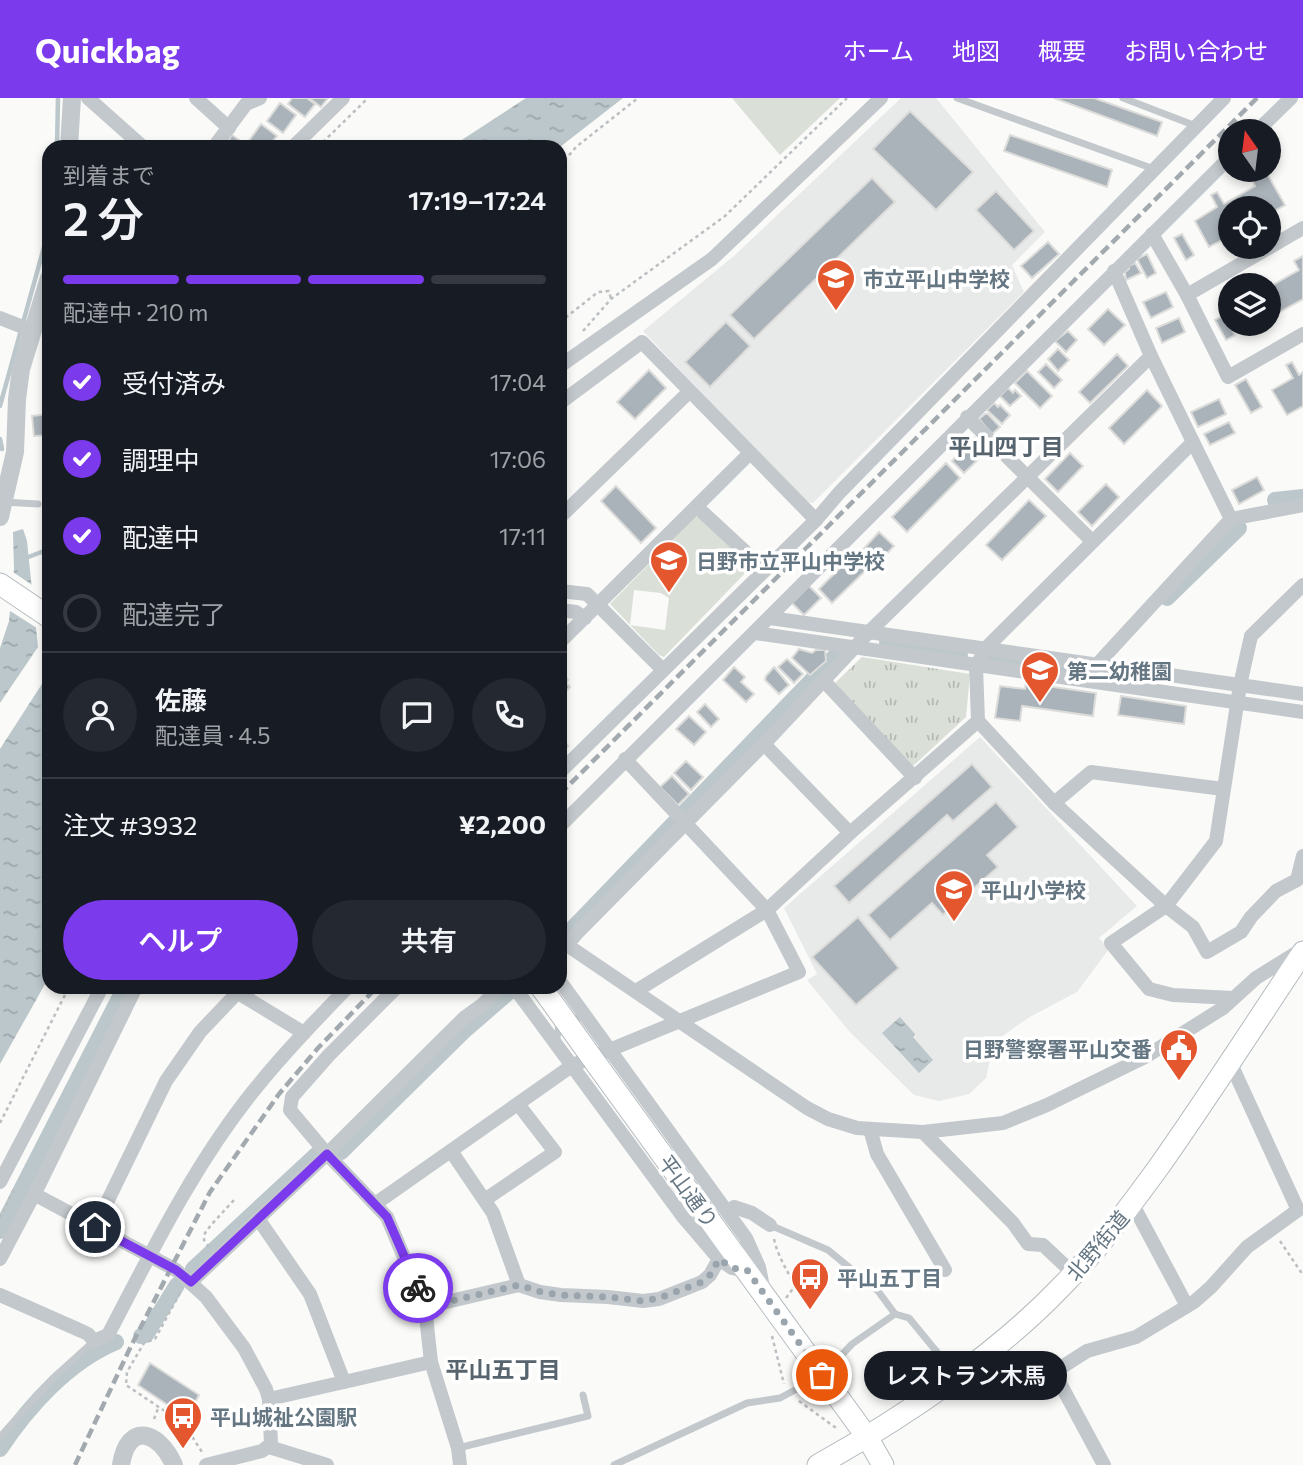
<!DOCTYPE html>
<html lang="ja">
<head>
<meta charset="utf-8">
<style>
	:root { --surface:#171b24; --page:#242831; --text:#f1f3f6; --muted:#9ea1a6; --line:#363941; --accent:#7c3aed }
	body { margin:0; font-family:Commissioner,"Noto Sans JP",sans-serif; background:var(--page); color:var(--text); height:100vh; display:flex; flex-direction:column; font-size:26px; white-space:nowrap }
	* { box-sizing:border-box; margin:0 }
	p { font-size:23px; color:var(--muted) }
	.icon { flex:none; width:38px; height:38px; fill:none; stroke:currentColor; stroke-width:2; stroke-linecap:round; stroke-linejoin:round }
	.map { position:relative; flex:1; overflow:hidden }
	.details { position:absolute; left:42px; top:42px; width:525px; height:854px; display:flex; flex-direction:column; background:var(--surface); border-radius:21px; box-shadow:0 4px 10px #0003 }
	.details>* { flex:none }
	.needle { width:46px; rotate:346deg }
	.tools { position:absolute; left:1218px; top:21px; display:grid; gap:14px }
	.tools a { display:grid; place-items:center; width:63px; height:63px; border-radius:50%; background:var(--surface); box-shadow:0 4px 10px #0003; font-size:35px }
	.pin { position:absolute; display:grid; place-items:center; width:60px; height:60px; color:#fff; margin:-30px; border:4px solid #fff; border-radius:50%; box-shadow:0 2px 7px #0007 }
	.courier { position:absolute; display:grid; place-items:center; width:70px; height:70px; margin:-35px; border:5px solid #7c3aed; border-radius:50%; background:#fff; color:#222; box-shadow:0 2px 9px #0007 }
	.bubble { position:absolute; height:49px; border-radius:24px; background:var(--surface); box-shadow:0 4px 10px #0003; font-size:23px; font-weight:600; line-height:49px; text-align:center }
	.head em { font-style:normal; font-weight:600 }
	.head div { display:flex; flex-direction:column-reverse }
	.head { display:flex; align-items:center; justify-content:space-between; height:119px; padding:0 21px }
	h1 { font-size:46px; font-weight:600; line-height:52px }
	.bar { display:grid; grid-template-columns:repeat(4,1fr); gap:10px 7px; align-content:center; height:84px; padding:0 21px }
	.bar i { height:9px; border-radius:5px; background:var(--line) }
	.bar .current { background:var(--accent) }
	.bar p { grid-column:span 4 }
	.line { display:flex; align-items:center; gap:18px; padding:0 21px; border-top:2px solid var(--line) }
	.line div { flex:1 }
	.round { display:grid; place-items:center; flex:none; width:74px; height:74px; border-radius:37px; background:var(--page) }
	ol { padding:0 21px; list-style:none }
	li { display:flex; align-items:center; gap:21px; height:77px }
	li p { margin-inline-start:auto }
	li .icon { padding:7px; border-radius:50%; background:var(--accent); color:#fff; stroke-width:4 }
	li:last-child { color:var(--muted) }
	li i { width:38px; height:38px; border:4px solid var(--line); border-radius:50% }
	.cta { display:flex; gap:14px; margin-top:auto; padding:14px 21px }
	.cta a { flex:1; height:80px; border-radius:42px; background:var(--accent); color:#fff; font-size:28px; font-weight:600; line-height:80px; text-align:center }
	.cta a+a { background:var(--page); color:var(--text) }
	header { display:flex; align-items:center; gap:42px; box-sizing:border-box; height:98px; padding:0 35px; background:var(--accent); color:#fff }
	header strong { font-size:33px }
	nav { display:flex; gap:38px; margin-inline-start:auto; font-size:24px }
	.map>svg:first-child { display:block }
</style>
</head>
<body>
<header>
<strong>Quickbag</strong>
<nav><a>ホーム</a><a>地図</a><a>概要</a><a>お問い合わせ</a></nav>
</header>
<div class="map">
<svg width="1303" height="1367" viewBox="0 0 1303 1367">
	<defs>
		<pattern id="park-tufts" width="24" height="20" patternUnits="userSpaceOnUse" patternTransform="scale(1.75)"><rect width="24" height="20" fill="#dadfd7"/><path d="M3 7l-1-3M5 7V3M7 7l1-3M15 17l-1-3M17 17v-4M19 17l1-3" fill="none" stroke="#b4b9b4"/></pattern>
		<pattern id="water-ripples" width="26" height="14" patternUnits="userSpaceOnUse" patternTransform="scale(1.75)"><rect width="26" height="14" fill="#bbc7cb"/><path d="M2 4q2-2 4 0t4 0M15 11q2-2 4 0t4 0" fill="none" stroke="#9ca6aa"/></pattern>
	</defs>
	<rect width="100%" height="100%" fill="#fafaf8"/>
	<g fill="#e8e9e9">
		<path d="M 901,0 L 936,0 L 1045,134 L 1012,167 L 1024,194 L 813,405 L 805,404 L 643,233 L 735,157 Z"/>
		<path d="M 980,639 L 1137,808 L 1099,840 L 1109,851 L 1077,894 L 1028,920 L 994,944 L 986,980 L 969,996 L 939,1003 L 914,997 L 849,933 L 807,882 L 817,876 L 784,810 Z"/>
	</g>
	<path fill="url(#park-tufts)" d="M 862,559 L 970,576 L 966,619 L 912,669 L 835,585 Z"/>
	<g fill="#dadfd7" fill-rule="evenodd">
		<path d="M 732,0 L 840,0 L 780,57 Z"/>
		<path d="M 695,419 L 700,419 L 749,465 L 750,470 L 664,559 L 659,557 L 610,506 ZM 634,492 L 661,495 L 669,500 L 665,532 L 630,527 Z"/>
	</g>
	<g fill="url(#water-ripples)">
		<path d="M 526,0 L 623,0 L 560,49 L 451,49 Z"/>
		<path d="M 23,431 L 27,443 L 38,549 L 0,605 L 0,550 L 9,523 L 14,471 L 13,434 Z"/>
		<path d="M 49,575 L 49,879 L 0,966 L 0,651 Z"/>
		<path d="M 900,919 L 915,936 L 913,939 L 933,962 L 919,975 L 882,935 Z"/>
	</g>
	<path fill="#fafaf8" d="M 10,472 L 35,489 L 40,532 L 7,511 Z"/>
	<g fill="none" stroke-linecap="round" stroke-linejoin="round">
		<g stroke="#bbc7cb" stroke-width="4.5">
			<path d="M 57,49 L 58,0"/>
			<path d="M 0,308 L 49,131"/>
			<path d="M 0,341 L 2,351"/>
			<path d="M 26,460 L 49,451"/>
		</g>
		<g stroke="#bbc7cb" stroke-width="16">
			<path d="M 1275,402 L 1303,399"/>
			<path d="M 1167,500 L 1239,430"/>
			<path d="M 887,545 L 960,556"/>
			<path d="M 993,560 L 1062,570"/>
			<path d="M 569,834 L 836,557"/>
			<path d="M 341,1054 L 463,934 L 509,894"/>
			<path d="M 0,1133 L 125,889"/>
			<path d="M 193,1171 L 317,1056"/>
			<path d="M 141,1238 L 146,1237 L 177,1187"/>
			<path d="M 0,1351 C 28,1309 68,1264 116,1244"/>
		</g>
	</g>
	<g fill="#aab3b9" stroke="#dcdcda" stroke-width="2">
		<path d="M 292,0 L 307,0 L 315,6 L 305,19 L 288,6 Z"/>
		<path d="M 309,0 L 328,0 L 321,9 Z"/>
		<path d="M 1054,0 L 1094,0 L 1162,24 L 1157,38 Z"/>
		<path d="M 280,5 L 296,17 L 283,35 L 267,23 Z"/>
		<path d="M 910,13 L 973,74 L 936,112 L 873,51 Z"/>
		<path d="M 261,26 L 277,38 L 268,49 L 254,49 L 248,44 Z"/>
		<path d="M 232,37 L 245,46 L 243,49 L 224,49 Z"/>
		<path d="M 1010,37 L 1112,72 L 1107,89 L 1004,53 Z"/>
		<path d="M 1265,72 L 1285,107 L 1269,116 L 1269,110 L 1230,110 L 1230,138 L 1209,149 L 1195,123 L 1217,109 L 1211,97 L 1217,94 L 1224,106 L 1255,88 L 1251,80 Z"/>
		<path d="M 872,80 L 895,104 L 754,241 L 730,217 Z"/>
		<path d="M 996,93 L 1034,133 L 1014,152 L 976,112 Z"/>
		<path d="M 1182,136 L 1194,157 L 1186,162 L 1174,140 Z"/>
		<path d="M 1048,144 L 1059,156 L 1032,180 L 1021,168 Z"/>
		<path d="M 1147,156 L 1156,175 L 1147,180 L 1137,161 Z"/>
		<path d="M 1303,158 L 1303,201 L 1269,220 L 1269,189 L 1299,172 L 1294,163 Z"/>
		<path d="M 1135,165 L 1141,175 L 1126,182 L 1125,174 L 1129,171 L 1129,168 Z"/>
		<path d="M 1166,194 L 1173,209 L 1151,220 L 1143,204 Z"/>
		<path d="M 1108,211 L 1125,227 L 1104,247 L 1088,231 Z"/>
		<path d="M 1224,217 L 1235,237 L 1226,242 L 1215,222 Z"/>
		<path d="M 1179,220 L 1185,234 L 1162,245 L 1156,230 Z"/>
		<path d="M 726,224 L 750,248 L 710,289 L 685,264 Z"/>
		<path d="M 1068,233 L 1077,242 L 1066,254 L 1055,243 Z"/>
		<path d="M 1058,251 L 1069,262 L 1058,273 L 1048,261 Z"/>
		<path d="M 1117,256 L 1128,268 L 1090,305 L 1079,294 Z"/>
		<path d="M 1292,264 L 1299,277 L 1303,274 L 1303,308 L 1287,317 L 1272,292 L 1293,280 L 1286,267 Z"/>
		<path d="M 1046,266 L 1062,282 L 1054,290 L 1038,274 Z"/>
		<path d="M 649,272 L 666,290 L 635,321 L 617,304 Z"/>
		<path d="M 1027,273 L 1052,298 L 1040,310 L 1015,285 Z"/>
		<path d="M 1246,281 L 1262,309 L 1251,315 L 1235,287 Z"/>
		<path d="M 1008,290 L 1013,295 L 1015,292 L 1021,298 L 1010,308 L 1000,298 Z"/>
		<path d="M 1147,292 L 1162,308 L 1124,346 L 1109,330 Z"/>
		<path d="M 1219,301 L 1226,316 L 1198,329 L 1191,314 Z"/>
		<path d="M 994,305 L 998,309 L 1000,307 L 1010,317 L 1002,326 L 987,312 Z"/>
		<path d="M 49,316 L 49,337 L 34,338 L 32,318 Z"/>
		<path d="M 985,316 L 988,316 L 1000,329 L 992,336 L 979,321 Z"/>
		<path d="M 1229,324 L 1235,335 L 1210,347 L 1204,336 Z"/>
		<path d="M 975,340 L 987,353 L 964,375 L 952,363 Z"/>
		<path d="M 1070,355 L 1083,368 L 1058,394 L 1045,381 Z"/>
		<path d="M 946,365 L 960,380 L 907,434 L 892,419 Z"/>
		<path d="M 1257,379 L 1264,392 L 1239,406 L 1232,392 Z"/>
		<path d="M 1106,386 L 1119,399 L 1092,428 L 1078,414 Z"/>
		<path d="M 616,388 L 656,430 L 641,445 L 601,403 Z"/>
		<path d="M 1029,402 L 1046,418 L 1002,462 L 986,447 Z"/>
		<path d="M 879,434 L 894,448 L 873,470 L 858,457 Z"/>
		<path d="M 852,458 L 866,472 L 832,505 L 819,491 Z"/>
		<path d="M 809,488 L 821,500 L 804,517 L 792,505 Z"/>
		<path d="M 799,551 L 812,555 L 816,552 L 825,552 L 826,563 L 810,577 L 792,560 Z"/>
		<path d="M 787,561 L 803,576 L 794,585 L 778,569 Z"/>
		<path d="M 734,569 L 745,579 L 741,584 L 754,596 L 746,604 L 723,582 Z"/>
		<path d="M 774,569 L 789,587 L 779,596 L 765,582 L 766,578 Z"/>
		<path d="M 560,574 L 568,582 L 566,585 L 570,589 L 560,599 Z"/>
		<path d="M 1026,585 L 1096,595 L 1093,618 L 1022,608 L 1020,623 L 995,620 L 1000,588 L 1025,591 Z"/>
		<path d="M 1121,598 L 1186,608 L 1184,626 L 1118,617 Z"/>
		<path d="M 705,606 L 719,621 L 711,629 L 697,614 Z"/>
		<path d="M 689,618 L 706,634 L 694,647 L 676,631 Z"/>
		<path d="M 560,637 L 568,648 L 560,656 Z"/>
		<path d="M 686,663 L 703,679 L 691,692 L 674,675 Z"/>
		<path d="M 972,666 L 992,689 L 953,723 L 947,717 L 849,805 L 834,788 Z"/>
		<path d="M 672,678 L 689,696 L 678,707 L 660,689 Z"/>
		<path d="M 996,704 L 1018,729 L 987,757 L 998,769 L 943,817 L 932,805 L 890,842 L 868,817 Z"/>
		<path d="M 858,819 L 899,870 L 856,907 L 812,859 Z"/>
		<path d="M 150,1265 L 199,1297 L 187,1320 L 138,1287 Z"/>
	</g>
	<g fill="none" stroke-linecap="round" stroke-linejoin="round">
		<defs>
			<g id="secondary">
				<path d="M 0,486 L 49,519"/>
				<path d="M 600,971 L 867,1339 L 883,1367"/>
				<path d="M 818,1367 C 901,1321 995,1258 1061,1189 C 1097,1153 1128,1111 1158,1070 C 1208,999 1255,926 1303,854"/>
			</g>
		</defs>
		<use href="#secondary" stroke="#b3babf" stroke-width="23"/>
		<g stroke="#bbbfc2" stroke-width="2.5" stroke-dasharray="3.5 3.5" stroke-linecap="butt">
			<path d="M 318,49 L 368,0"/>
			<path d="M 560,68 L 576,49 L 638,0"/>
			<path d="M 560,224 L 598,194 L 609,193 L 611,201"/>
			<path d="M 583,233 L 611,201 L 725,118 L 847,0"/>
			<path d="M 0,1025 L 69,889"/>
			<path d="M 0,1120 L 14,1091"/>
			<path d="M 774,1141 C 778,1159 787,1172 795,1188 L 786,1200"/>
			<path d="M 1280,1143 L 1303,1177"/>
			<path d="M 209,1149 L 204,1142 L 205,1135 L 211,1127 L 234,1102"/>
			<path d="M 180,1195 L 155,1241 L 144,1245 L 127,1274 L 126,1287 L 184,1326 L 202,1354"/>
			<path d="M 772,1238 L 784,1286"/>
			<path d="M 799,1303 L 836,1330"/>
			<path d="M 154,1321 L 159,1308"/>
		</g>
		<g stroke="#c3c8cc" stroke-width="7">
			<path d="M 957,0 L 1154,71"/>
			<path d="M 1123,0 L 1196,28"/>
			<path d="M 3,404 L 38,406"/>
			<path d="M 556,944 L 559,928 C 567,921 575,920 586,919"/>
			<path d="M 770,1127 L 828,1152 L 878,1193 L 895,1216"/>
			<path d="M 836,1263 L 852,1246 L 895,1216 L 909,1220 L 955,1276"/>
			<path d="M 0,1339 L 53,1280 L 94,1243"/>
			<path d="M 458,1350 L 588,1318 L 583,1297"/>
			<path d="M 614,1367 L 747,1305 L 780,1300 L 808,1285"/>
		</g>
		<g stroke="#c3c8cc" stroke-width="14">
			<path d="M 88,0 L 143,49"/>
			<path d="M 196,0 L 229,30"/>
			<path d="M 1257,33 L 1291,0"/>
			<path d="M 214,49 L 246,6 L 260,0"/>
			<path d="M 293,49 L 343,0"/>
			<path d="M 1152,136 L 1187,197 L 1228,279 L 1303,236"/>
			<path d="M 1187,197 L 1303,130"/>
			<path d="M 0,220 L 33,233"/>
			<path d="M 1151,258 L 1193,344"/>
			<path d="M 560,268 L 712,161 L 881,0"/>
			<path d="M 560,305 L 642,244 L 816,422"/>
			<path d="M 967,319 L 1092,443"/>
			<path d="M 697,409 L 765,472"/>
			<path d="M 560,419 L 689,294"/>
			<path d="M 560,493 L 587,496 L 663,572"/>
			<path d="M 560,512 L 576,514 L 585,520"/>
			<path d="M 770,520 L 1303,596"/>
			<path d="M 755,535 L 1303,614"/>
			<path d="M 560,544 L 749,356"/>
			<path d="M 1092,572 L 1231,421 L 1303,407"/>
			<path d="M 823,582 L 915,680"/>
			<path d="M 978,623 L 1054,705 L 1166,808 L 1193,829 L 1207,854 L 1241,834 L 1251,819 L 1276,793 L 1297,782 L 1303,758"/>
			<path d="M 764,646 L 850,735"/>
			<path d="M 560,674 L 816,422 L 839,395 L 1224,0"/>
			<path d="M 1054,705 L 1091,674 L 1223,691"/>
			<path d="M 560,728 L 1230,59"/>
			<path d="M 561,843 L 807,1010 L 828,1021 L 857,1030 L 923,1034 L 1003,1025 L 1047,1007 L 1145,959 L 1223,910 L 1256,880 L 1301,852"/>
			<path d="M 567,847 L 577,835 L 764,646 L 869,534 L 1151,258 L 1114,173"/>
			<path d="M 560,883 L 746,1140 L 759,1169 L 763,1189"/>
			<path d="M 397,889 L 329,957 L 292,999 L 290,1012 L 327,1056 L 387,1119 L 425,1209 L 431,1264 L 458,1350 L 460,1367"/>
			<path d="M 514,889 L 684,1120 L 719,1161 L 732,1170 L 746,1173"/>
			<path d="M 230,890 L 304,935"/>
			<path d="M 636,893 L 767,812 L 850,735 L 978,623 L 976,568 L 987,549 L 1193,344 L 1231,421"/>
			<path d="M 1233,900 L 1173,897 L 1149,891 L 1111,845 L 1166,808 L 1216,743 L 1240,587 L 1251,538 L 1303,487"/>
			<path d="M 870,1031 L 877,1056 L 945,1172"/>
			<path d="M 923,1034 L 1013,1125 L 1028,1146 L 1043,1147 L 1074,1176"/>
			<path d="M 451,1053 L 493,1115 L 519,1187"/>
			<path d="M 0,1084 L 102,889"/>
			<path d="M 34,1096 L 176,1172 L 206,1199 L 244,1250 L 266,1291 L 269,1301 L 271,1346 L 262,1353 L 206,1367"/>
			<path d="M 486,1101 L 555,1054 L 518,1006"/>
			<path d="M 1132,1105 L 1187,1208"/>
			<path d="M 375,1106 L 573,967 L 799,874 L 767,812 L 625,661"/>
			<path d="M 728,1113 L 734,1109 L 752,1115 L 770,1127"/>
			<path d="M 259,1122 L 310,1196 L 344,1284 L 269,1301"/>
			<path d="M 95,1129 L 166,983 L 200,934 L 238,894"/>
			<path d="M 0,1161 L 40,1085 L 136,889"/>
			<path d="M 191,1184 L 327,1056 L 464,920 L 482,907 L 500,889"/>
			<path d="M 0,1197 L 77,1231 L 88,1236 L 94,1243 L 108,1237 C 152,1153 195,1065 255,991 C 284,955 316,922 348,889"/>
			<path d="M 425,1209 L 519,1187 L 540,1194 L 561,1197 L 608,1199 L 643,1203 L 659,1201 L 702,1184 L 710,1177 L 719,1161"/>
			<path d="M 971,1267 L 987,1276 L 1007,1280 L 1054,1274 L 1087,1253 L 1136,1239 L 1194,1204 L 1211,1189 L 1247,1149 L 1298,1112 L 1231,966"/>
			<path d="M 1054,1274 L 1104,1367"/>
			<path d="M 344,1284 L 431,1264"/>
			<path d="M 269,1349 L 327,1367"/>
		</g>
		<g stroke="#c3c8cc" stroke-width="18">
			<path d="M 69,49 L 72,0"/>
			<path d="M 0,419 L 15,354 L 17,301 L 21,271 L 49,180"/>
			<path d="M 121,1367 C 128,1322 160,1334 174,1367"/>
		</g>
		<use href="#secondary" stroke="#fff" stroke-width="21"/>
		<g stroke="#a2aab0" stroke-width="4.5" stroke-dasharray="10 5" stroke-linecap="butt">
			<path d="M 560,696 L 1257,0"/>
			<path d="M 75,1367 L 131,1248 L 210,1094 L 279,996 L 318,950 L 377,889"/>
		</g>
		<defs>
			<path id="secondary-bridge" d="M 541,889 L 600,971"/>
		</defs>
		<use href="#secondary-bridge" stroke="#b3babf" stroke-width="23" stroke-linecap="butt"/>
		<use href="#secondary-bridge" stroke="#fff" stroke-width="21"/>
	</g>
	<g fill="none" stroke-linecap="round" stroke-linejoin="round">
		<path stroke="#99a4ac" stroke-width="7" stroke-dasharray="0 12.6" d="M 418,1190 L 425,1209 L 519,1187 L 541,1194 L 561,1197 L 608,1199 L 643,1203 L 659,1200 L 702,1184 L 710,1177 L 719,1161 L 732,1170 L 747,1172 L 822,1277"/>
		<path stroke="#7c3aed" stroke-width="9" d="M 95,1129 L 176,1172 L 191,1184 L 327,1056 L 387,1119 L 418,1190"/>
	</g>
	<defs>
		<symbol id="school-pin" viewBox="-11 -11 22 30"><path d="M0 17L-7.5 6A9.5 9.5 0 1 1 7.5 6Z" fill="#e4572e" stroke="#fff"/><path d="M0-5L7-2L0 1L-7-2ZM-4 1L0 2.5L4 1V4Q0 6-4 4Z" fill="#fff"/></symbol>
		<symbol id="civic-pin" viewBox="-11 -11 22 30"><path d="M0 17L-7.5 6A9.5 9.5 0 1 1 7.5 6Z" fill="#e4572e" stroke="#fff"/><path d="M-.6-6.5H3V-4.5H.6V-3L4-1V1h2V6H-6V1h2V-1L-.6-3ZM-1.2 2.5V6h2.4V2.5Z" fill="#fff"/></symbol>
		<symbol id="bus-pin" viewBox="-11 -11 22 30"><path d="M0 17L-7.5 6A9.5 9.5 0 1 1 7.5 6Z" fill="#e4572e" stroke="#fff"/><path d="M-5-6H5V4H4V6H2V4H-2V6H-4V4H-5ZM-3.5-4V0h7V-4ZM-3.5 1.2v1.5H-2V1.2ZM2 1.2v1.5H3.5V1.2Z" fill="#fff"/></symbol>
	</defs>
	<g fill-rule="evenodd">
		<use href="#school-pin" x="814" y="158" width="44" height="60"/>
		<use href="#school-pin" x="647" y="440" width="44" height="60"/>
		<use href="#school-pin" x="1018" y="550" width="44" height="60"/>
		<use href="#school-pin" x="932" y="769" width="44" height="60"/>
		<use href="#civic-pin" x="1157" y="928" width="44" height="60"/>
		<use href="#bus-pin" x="788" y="1157" width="44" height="60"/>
		<use href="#bus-pin" x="161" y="1296" width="44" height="60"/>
	</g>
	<g text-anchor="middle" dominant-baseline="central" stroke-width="7" stroke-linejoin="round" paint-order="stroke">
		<g font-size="21" font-weight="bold" fill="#657683" stroke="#fff" text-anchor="start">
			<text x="863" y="180">市立平山中学校</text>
			<text x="696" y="462">日野市立平山中学校</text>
			<text x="1067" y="572">第二幼稚園</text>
			<text x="981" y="791">平山小学校</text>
			<text x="1152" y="950" text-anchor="end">日野警察署平山交番</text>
			<text x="837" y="1179">平山五丁目</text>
			<text x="210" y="1318">平山城祉公園駅</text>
		</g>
		<g font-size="21" fill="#657683" stroke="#fff">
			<text transform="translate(689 1093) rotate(54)">平山通り</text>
			<text transform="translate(1097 1147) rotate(-50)">北野街道</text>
		</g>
		<g font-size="23" font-weight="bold" fill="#57646e" stroke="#fff">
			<text x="1006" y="348">平山四丁目</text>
			<text x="503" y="1271">平山五丁目</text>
		</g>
	</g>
</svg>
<div class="tools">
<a><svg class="needle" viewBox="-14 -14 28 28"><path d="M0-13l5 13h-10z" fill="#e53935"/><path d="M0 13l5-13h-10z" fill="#9ea1a6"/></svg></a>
<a><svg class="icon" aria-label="locate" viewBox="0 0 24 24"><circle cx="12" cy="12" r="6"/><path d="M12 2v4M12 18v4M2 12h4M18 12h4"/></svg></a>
<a><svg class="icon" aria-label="layers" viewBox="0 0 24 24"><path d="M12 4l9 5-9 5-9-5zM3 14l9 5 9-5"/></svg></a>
</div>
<div class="pin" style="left:822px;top:1277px;background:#ea580c"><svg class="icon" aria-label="bag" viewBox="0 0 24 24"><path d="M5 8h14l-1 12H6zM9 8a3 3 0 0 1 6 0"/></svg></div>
<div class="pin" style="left:95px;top:1129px;background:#1f2937"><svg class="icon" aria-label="home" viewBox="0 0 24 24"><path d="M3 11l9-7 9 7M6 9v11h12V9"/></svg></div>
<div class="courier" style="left:418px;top:1190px"><svg class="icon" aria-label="bike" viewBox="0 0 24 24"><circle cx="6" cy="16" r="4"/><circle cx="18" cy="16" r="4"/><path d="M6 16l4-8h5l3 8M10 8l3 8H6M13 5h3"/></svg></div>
<div class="bubble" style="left:864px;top:1253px;width:203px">レストラン木馬</div>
<section class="details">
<div class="head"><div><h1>2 分</h1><p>到着まで</p></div><em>17:19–17:24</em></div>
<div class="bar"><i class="current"></i><i class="current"></i><i class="current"></i><i></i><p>配達中 · 210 m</p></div>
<ol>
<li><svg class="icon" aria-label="check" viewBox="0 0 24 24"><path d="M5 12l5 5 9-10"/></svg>受付済み<p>17:04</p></li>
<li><svg class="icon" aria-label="check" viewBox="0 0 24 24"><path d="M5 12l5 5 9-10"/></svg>調理中<p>17:06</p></li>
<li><svg class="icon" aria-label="check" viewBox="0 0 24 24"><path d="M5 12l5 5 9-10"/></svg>配達中<p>17:11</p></li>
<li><i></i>配達完了</li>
</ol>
<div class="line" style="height:126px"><a class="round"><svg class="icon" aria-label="person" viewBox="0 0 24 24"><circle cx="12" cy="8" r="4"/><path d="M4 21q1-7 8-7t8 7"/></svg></a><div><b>佐藤</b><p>配達員 · 4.5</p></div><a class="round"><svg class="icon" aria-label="chat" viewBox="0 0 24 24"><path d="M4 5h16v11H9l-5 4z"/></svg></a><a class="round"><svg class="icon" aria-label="phone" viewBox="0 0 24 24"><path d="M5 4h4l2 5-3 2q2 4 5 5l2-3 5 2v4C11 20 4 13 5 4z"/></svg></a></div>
<div class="line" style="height:91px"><div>注文 #3932</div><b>¥2,200</b></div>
<div class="cta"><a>ヘルプ</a><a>共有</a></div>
</section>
</div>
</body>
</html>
